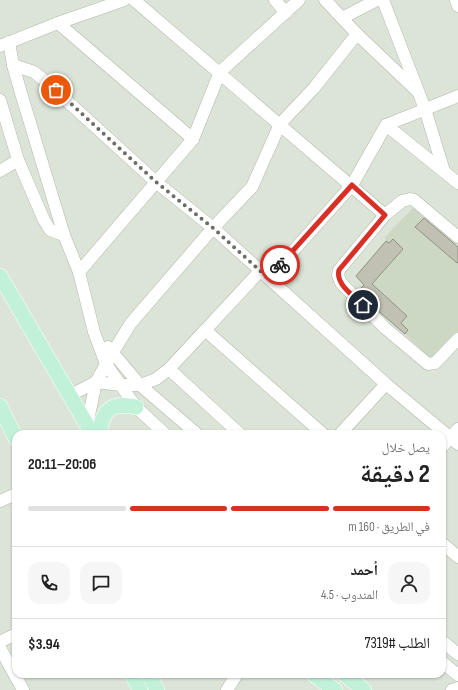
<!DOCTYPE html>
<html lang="ar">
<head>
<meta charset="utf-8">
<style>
	:root { --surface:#fff; --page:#f6f6f6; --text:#222; --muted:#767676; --line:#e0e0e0; --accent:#d93025 }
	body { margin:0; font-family:"Sofia Sans Condensed","Noto Naskh Arabic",sans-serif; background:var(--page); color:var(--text); direction:rtl; height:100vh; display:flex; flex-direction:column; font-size:15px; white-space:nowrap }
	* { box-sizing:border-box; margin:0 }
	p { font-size:13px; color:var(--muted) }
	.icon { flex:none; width:22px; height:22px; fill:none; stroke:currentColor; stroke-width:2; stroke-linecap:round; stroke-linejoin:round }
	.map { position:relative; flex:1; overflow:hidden; direction:ltr }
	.side { position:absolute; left:12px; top:430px; width:434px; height:248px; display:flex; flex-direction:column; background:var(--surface); border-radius:12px; box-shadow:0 1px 3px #0004; direction:rtl }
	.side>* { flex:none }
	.pin { position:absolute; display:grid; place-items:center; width:34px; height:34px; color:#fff; margin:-17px; border:2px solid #fff; border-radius:50%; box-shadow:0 1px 4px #0007 }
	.courier { position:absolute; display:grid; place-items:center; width:40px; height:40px; margin:-20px; border:3px solid #d93025; border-radius:50%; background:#fff; color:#222; box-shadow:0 1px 5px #0007 }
	.overview em { font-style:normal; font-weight:700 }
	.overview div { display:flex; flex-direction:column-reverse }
	.overview { display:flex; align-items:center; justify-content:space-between; height:68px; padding:0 16px }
	h1 { font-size:26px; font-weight:700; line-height:30px }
	.bar { display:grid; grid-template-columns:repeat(4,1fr); gap:6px 4px; align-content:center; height:48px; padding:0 16px }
	.bar i { height:5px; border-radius:3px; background:var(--line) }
	.bar .current { background:var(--accent) }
	.bar p { grid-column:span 4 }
	.line { display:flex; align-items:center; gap:10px; padding:0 16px; border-top:1px solid var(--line) }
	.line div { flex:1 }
	.round { display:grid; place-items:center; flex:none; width:42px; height:42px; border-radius:12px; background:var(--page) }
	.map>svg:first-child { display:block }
</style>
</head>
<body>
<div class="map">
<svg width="458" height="690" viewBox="0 0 458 690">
	<rect width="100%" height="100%" fill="#dbe4d6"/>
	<path fill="#ccd8c4" d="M 413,208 L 458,247 L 458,331 L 431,359 L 405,334 L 361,296 L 363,293 L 360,289 L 364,285 L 356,276 L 386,241 L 385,237 Z"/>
	<g fill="#c1c1b3" stroke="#919284">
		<path d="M 424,218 L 458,247 L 458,262 L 457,263 L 415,227 Z"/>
		<path d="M 393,239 L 403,249 L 372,284 L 407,316 L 401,323 L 408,330 L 405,334 L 361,296 L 364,293 L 360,289 L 364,285 L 356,276 L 386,241 L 389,243 Z"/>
	</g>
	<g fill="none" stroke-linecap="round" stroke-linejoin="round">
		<defs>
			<g id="minor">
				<path d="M 134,0 L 385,215"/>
				<path d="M 275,0 L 286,13"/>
				<path d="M 325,0 L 357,34 L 417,91"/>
				<path d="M 383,0 L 425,109 L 444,171"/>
				<path d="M 456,0 L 458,6"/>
				<path d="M 342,18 L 377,0"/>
				<path d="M 58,23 L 193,139"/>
				<path d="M 9,42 L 13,65 L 21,93 L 64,235 L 79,272 L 94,332 L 106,364 L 136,407 L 165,434"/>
				<path d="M 0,46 L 58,23 L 124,0"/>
				<path d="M 13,65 L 34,72 L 44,80 L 156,182 L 213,228 L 386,384 L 458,444"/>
				<path d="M 0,100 L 18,160 L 44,220 L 50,230 L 64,235"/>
				<path d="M 386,125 L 458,183"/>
				<path d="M 0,171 L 18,160"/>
				<path d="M 458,237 L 414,200 L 410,199 L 402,201 L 385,215 L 339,270 L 338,275 L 341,283 L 385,328 L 428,364 L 435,363 L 458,339"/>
				<path d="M 79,272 L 193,139 L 220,72 L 299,0"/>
				<path d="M 269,278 L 352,185 L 386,125 L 458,96"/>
				<path d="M 205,330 L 323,434"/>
				<path d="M 108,347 L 140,385 L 197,434"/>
				<path d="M 169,369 L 240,434"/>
				<path d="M 69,396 L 96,382 L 121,385 L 140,385 L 156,379 L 169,369 L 260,271"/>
				<path d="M 87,425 L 96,382 L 113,352 L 131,323 L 213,228 L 252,187 L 280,124 L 314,88 L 357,34"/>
				<path d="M 340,434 L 386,384"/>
				<path d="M 442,447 L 458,429"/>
				<path d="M 0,501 L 16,494"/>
				<path d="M 442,543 L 458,557"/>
				<path d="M 442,641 L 458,654"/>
				<path d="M 0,642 L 16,634"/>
				<path d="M 0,648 L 23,690"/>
				<path d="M 442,662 L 458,675"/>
				<path d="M 227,690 L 237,674"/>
				<path d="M 452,690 L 458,688"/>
			</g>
			<g id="major">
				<path d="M 0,276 L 87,425 L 90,434"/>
				<path d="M 0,406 L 16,439"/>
				<path d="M 99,434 C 103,409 111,402 136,407"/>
				<path d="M 132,674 L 140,690"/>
				<path d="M 149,674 L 157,690"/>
				<path d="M 313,674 L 335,690"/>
				<path d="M 344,674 L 364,690"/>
			</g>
		</defs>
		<use href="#minor" stroke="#b0b8ab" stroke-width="13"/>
		<use href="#major" stroke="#fff" stroke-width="16"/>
		<use href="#minor" stroke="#fff" stroke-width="12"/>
		<use href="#major" stroke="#c1f1d6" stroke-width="15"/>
	</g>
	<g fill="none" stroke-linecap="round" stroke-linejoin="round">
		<path stroke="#696e66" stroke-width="4" stroke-dasharray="0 7.2" d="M 56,90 L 156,182 L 213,228 L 268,278 L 280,265"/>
		<path stroke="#d93025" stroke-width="5" d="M 280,265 L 352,185 L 385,215 L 339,270 C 335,284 354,296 363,305"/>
	</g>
</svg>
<div class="pin" style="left:56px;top:90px;background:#ea580c"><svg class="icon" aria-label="bag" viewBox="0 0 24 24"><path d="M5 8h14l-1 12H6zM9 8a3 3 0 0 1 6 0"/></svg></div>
<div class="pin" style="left:363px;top:305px;background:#1f2937"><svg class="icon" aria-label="home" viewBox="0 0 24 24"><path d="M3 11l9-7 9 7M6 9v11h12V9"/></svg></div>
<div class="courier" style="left:280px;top:265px"><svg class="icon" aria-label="bike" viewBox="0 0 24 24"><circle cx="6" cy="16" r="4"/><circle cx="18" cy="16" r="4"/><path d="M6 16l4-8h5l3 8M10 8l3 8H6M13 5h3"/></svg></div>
<section class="side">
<div class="overview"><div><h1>2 دقيقة</h1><p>يصل خلال</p></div><em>20:06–20:11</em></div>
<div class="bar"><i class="current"></i><i class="current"></i><i class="current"></i><i></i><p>في الطريق · 160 m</p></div>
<div class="line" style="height:72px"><a class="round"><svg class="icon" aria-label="person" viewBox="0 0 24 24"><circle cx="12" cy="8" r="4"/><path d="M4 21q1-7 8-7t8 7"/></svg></a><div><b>أحمد</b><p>المندوب · 4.5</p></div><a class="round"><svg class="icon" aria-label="chat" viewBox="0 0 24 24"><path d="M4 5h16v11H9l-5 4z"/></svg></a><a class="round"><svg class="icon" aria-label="phone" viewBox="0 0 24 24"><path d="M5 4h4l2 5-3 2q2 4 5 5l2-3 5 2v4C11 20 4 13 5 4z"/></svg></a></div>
<div class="line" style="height:52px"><div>الطلب #7319</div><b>$3.94</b></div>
</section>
</div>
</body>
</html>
